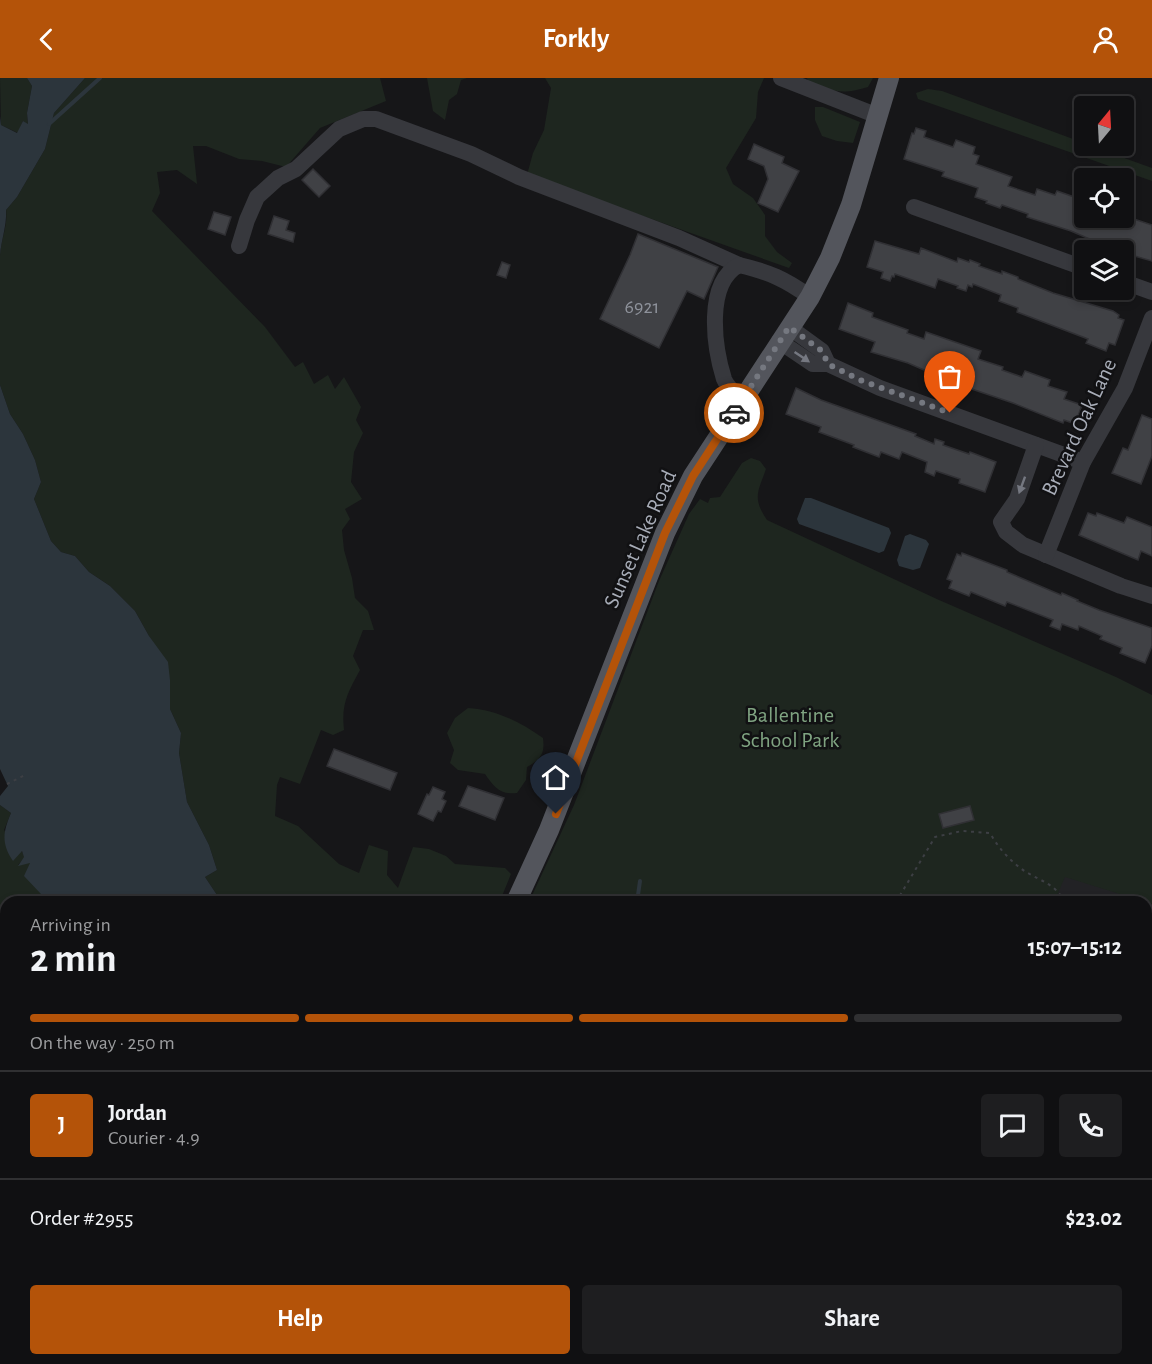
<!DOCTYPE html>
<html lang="en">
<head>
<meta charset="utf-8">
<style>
	:root { --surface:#101012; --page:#1e1e20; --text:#f1f3f6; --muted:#9c9d9f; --line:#303032; --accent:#b45309 }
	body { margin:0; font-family:"Alegreya Sans",sans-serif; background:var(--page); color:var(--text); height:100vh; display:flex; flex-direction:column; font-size:22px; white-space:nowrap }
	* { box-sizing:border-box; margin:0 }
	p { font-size:20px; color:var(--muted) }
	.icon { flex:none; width:33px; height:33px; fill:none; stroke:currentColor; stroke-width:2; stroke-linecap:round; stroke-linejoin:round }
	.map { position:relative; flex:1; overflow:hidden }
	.sheet { position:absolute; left:0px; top:818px; width:1152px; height:470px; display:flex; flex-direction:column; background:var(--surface); border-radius:18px 18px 0 0; box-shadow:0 3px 9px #0003,0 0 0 2px var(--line) }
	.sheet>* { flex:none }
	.needle { width:39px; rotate:18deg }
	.buttons { position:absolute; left:1074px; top:18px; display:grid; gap:12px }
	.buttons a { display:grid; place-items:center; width:60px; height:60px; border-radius:6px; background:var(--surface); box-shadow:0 3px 9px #0003,0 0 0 2px var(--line); font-size:30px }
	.pin { position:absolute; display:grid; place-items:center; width:51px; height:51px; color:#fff; margin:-62px -26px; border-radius:50% 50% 50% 0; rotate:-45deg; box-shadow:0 0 6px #0007 }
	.pin .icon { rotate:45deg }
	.courier { position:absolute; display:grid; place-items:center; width:60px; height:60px; margin:-30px; border:4px solid #b45309; border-radius:50%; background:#fff; color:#222; box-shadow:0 2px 8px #0007 }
	.overview em { font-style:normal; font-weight:700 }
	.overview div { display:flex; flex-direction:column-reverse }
	.overview { display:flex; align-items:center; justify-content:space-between; height:102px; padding:0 30px }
	h1 { font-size:39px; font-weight:700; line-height:45px }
	.bar { display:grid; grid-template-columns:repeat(4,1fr); gap:9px 6px; align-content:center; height:72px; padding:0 30px }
	.bar i { height:8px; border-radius:4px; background:var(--line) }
	.bar .selected { background:var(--accent) }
	.bar p { grid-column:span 4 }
	.line { display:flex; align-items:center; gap:15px; padding:0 30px; border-top:2px solid var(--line) }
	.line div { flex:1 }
	.round { display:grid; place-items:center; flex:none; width:63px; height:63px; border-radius:6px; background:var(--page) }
	.action { display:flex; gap:12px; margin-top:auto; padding:12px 30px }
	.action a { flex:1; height:69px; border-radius:6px; background:var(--accent); color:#fff; font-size:24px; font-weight:700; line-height:69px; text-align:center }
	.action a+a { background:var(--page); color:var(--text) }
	header { display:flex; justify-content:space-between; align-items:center; height:78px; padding:0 30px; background:var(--accent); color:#fff; font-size:27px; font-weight:700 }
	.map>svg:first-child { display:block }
</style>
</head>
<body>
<header><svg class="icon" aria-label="back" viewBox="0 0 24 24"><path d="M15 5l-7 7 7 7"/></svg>Forkly<svg class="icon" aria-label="person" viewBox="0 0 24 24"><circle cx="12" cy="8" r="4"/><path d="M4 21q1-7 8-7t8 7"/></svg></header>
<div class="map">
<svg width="1152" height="1286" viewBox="0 0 1152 1286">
	<rect width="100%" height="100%" fill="#161618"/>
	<g fill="#222225">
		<path d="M 1064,798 L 1144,823 L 1054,824 Z"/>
		<path d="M 1146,824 L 1152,826 L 1152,1026 L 1146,1022 Z"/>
	</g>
	<g fill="#1e261f">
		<path d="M 0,0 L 27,0 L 32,8 L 27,35 L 28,47 L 23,43 L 18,55 L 1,47 Z"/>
		<path d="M 85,0 L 380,0 L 386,23 L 320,50 L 286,89 L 262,83 L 239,81 L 206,68 L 193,68 L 197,106 L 177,92 L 157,94 L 160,115 L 152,133 L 265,249 L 295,289 L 303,284 L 314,306 L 328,297 L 335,311 L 344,299 L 361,329 L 356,342 L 363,355 L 354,374 L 351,404 L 362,421 L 345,431 L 350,441 L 342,452 L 344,472 L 352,500 L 355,520 L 368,533 L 374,552 L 363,552 L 353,578 L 360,592 C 348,614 341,626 344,652 L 333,657 L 321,652 L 300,706 L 280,699 L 277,707 L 275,738 L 298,748 L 339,786 L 359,795 L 369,767 L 388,773 L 387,797 L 398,810 L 413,769 L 429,771 L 446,778 L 455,786 L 505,790 L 511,796 L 500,823 L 221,823 L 205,799 L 217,792 L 209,767 L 187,724 L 179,675 L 181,655 L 170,631 L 170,602 L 149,558 L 135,533 L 110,508 L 89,494 L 75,478 L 61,474 L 51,463 L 34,421 L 41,404 L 35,382 L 23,356 L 10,336 L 0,307 L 0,178 C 1,161 8,148 6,132 L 17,119 L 45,71 L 54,35 Z"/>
		<path d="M 427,0 L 467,0 L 461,2 L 457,16 L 449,22 L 445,42 L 433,33 Z"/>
		<path d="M 545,0 L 764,0 L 758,14 L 756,40 L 726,90 L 733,106 L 753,120 L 765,137 L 765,158 L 777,174 L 792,185 L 789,190 L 629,133 L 524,108 L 533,75 L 544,52 L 551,10 Z"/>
		<path d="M 807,0 L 873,0 L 868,9 C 841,17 834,14 808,3 Z"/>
		<path d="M 928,11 L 942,13 L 1084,65 L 1084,68 L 1091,68 L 1152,90 L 1152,103 L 918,21 L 916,15 Z"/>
		<path d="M 815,29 L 823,29 L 860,44 L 853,65 L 837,63 L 822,58 L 815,42 Z"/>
		<path d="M 751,380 L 760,383 L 766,391 C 758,414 752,420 767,442 L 939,522 L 1116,599 L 1152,617 L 1152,826 L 1065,799 L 1054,824 L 529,824 L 574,727 L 659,503 L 689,436 L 700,421 L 708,425 L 710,420 L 720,419 L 742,385 Z"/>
		<path d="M 468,630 C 497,632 520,644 543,660 C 545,676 541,681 527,689 L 526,702 L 517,715 C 500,717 494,709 485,696 L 458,692 L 450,685 L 454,672 L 447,655 L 455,640 Z"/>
		<path d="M 0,727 L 11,735 L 4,752 L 21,772 L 25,779 L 18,787 L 30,784 L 42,816 L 37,823 L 6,824 L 6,883 L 0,875 Z"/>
		<path d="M 1146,1057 L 1152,1061 L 1152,1141 L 1146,1141 Z"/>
		<path d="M 110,1281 L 303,1281 L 302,1286 L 112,1286 Z"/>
		<path d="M 566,1281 L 616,1281 L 617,1286 L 566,1286 Z"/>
	</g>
	<g fill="#2c353c">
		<path d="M 27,0 L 85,0 L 54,35 L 45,71 L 17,119 L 6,132 C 7,148 1,162 0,178 L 0,38 L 1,47 L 17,55 L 23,43 L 28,46 L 27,35 L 32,8 Z"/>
		<path d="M 0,307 L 10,336 L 23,356 L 35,382 L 41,404 L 34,421 L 51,463 L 61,474 L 75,478 L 89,494 L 110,508 L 135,533 L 149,558 L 168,584 L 170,602 L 170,631 L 181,655 L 179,675 L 187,724 L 209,767 L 217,792 L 205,799 L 221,823 L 37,823 L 41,816 L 24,798 L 30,785 L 18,788 L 24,779 L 22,773 L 13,783 C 1,765 3,754 11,735 L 0,727 L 0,718 L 8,708 L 0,691 Z"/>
		<path d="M 805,420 L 811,420 L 889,450 L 891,455 L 884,473 L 879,475 L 799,446 L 797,441 Z"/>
		<path d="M 910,456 L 926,462 L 929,466 L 920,490 L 913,492 L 899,488 L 897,482 L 905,458 Z"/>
	</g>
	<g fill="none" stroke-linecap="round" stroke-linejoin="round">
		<g stroke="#2c353c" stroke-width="4">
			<path d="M 49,46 L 100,0"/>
			<path d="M 637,824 L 640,803"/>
			<path d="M 227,1281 L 227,1286"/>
			<path d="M 589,1286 L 589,1281"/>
		</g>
	</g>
	<g fill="#404145" stroke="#303034" stroke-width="1.5">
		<path d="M 916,50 L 926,53 L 924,59 L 953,69 L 956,62 L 975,69 L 973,76 L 979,78 L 976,86 L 1012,99 L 1008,108 L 1035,117 L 1037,111 L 1055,117 L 1057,113 L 1083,122 L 1076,140 L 1131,140 L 1152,147 L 1152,183 L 1124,175 L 1124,172 L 1115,172 L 1071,153 L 1027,139 L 1028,136 L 1002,127 L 1000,130 L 986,125 L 987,123 L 975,119 L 978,110 L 942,98 L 944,94 L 904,81 L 912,55 L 914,56 Z"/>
		<path d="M 754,66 L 784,79 L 782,85 L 799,93 L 778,134 L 758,125 L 768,101 L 764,88 L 748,81 Z"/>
		<path d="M 313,91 L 330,108 L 319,119 L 302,102 Z"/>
		<path d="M 214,134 L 231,139 L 225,157 L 208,151 Z"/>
		<path d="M 274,138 L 289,143 L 286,152 L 295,155 L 293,164 L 268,156 Z"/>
		<path d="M 638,156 L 718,189 L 704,221 L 687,213 L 659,270 L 600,241 L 630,177 Z"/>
		<path d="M 875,163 L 919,176 L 921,170 L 957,184 L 958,180 L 969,184 L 970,182 L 980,186 L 979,188 L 1002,196 L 1002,193 L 1018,199 L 1018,201 L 1053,215 L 1113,233 L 1119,237 L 1118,240 L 1124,242 L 1115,267 L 1109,265 L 1106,273 L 1086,265 L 1088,261 L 1017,234 L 1018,230 L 999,223 L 1001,217 L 973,206 L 972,209 L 968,207 L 966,213 L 957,210 L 958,208 L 938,201 L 935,210 L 895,196 L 894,199 L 892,198 L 890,203 L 881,200 L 883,194 L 867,189 Z"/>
		<path d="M 502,184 L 510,187 L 506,200 L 497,197 Z"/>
		<path d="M 848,225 L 873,235 L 872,239 L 908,252 L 907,255 L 924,261 L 926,254 L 981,273 L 978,281 L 1003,289 L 1002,292 L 1022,299 L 1025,293 L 1050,302 L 1048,308 L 1067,314 L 1064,321 L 1082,327 L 1075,346 L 1064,342 L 1063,345 L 1013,325 L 954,305 L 908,285 L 871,274 L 875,264 L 839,251 Z"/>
		<path d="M 796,310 L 821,322 L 916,356 L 915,358 L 934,366 L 935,361 L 944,364 L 943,367 L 969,376 L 970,374 L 996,384 L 985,414 L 959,405 L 960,401 L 936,393 L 934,398 L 925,394 L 927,384 L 902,374 L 899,381 L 881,374 L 879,379 L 853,369 L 854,367 L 819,354 L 821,349 L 786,336 Z"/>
		<path d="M 1142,337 L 1152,341 L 1152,378 L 1141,406 L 1112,395 L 1123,370 L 1128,372 Z"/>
		<path d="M 1088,435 L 1096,438 L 1097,435 L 1124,445 L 1127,439 L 1152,449 L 1152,478 L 1141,473 L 1138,482 L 1079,457 Z"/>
		<path d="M 962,475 L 1007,492 L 1007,494 L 1061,517 L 1062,515 L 1078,522 L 1077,523 L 1099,532 L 1152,550 L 1152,568 L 1145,585 L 1120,575 L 1122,570 L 1100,561 L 1102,558 L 1079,548 L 1078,552 L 1062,546 L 1060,552 L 1050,548 L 1053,542 L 1007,524 L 1005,528 L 971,514 L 969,518 L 949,510 L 952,503 L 947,501 L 957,476 L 961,478 Z"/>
		<path d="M 334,671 L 397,695 L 390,712 L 327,688 Z"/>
		<path d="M 468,708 L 504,720 L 495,742 L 459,728 Z"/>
		<path d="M 433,709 L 445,714 L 442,721 L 446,723 L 441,734 L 438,733 L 433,743 L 418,736 L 427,716 L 429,717 Z"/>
		<path d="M 970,728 L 974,742 L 943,750 L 939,736 Z"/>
	</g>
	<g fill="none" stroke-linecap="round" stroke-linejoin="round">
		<g stroke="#3d3f44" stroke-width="2" stroke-dasharray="3 4.5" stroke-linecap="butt">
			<path d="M 7,706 L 27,696"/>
			<path d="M 896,824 L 935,759 L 962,753 L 990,755 C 999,771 1011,784 1026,794 C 1041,803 1057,807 1064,824"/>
		</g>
		<g stroke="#37383d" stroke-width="16">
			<path d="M 781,0 L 878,38"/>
			<path d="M 914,129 L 1084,190"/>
			<path d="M 239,168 L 247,142 L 257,119 L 278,100 L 296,91 L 339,51 L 363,41 L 376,41 L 471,76 L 519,99 L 679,160 L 739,187"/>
			<path d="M 1124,204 L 1152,214"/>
			<path d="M 789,249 L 822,273 L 828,286"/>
			<path d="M 779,263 L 813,286 L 828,286 L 880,310 L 1083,384"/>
			<path d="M 742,323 C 737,317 727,309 724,301 C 714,269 705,205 739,187 C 769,194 785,201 810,219"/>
			<path d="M 1036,367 L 1017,421 L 1001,444 L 1006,454 L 1023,467 L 1121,508 L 1152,518"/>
			<path d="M 1046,477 L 1083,384 L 1125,310 L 1152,240"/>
			<path d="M 0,914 L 6,923"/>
			<path d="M 1146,975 L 1152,976"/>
			<path d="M 1146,1034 L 1152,1037"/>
			<path d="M 1146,1146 L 1152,1147"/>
			<path d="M 706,1281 L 707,1286"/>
			<path d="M 1056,1281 L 1065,1286"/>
			<path d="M 84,1286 L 85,1281"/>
		</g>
		<g stroke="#53555c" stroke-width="20">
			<path d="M 516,824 L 549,752 L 665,455 L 693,398 L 810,219 L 830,180 L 851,127 L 889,0"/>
			<path d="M 316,1286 L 317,1281"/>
		</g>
	</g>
	<defs><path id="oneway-solid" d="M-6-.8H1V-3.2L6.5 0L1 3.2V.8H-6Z" transform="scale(1.5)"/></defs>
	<g fill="#757881">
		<use href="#oneway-solid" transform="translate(802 279) rotate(34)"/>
		<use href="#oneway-solid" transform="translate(1022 407) rotate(110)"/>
	</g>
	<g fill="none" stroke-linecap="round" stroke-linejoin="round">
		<path stroke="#757880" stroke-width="6" stroke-dasharray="0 10.8" d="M 734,335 L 789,249 L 822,273 L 828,286 L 860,302 L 950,335"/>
		<path stroke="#b45309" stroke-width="8" d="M 556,736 L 665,455 L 693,398 L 734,335"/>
	</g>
	<g text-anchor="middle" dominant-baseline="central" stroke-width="5" stroke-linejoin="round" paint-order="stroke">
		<g font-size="20" fill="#8e929b">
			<text x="642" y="229">6921</text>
		</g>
		<g font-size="22" fill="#a8adb8" stroke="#111113">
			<text transform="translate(1079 349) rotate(-65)">Brevard Oak Lane</text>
			<text transform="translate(640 461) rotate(-66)">Sunset Lake Road</text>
		</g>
		<g font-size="22" fill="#7fa381" stroke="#111113">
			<text x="790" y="637">Ballentine<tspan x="790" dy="25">School Park</tspan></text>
		</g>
	</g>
</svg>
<div class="buttons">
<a><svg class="needle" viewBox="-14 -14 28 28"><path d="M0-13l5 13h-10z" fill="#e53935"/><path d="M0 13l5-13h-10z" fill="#9c9d9f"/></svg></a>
<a><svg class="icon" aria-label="locate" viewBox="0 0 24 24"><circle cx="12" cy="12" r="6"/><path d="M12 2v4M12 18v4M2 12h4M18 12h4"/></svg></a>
<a><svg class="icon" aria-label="layers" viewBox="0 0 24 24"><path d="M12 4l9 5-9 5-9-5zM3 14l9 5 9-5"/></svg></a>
</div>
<div class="pin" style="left:950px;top:335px;background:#ea580c"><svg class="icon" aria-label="bag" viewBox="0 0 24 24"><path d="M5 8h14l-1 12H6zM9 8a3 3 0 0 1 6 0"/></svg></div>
<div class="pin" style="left:556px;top:736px;background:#1f2937"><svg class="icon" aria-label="home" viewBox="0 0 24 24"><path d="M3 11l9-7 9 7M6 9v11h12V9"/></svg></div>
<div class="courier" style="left:734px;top:335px"><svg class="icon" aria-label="car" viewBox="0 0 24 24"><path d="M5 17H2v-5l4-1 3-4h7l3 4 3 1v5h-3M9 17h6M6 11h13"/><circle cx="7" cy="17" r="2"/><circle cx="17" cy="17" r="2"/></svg></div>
<section class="sheet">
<div class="overview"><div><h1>2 min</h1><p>Arriving in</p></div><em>15:07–15:12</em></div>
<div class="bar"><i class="selected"></i><i class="selected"></i><i class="selected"></i><i></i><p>On the way · 250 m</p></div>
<div class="line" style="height:108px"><b class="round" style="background:var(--accent);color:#fff">J</b><div><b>Jordan</b><p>Courier · 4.9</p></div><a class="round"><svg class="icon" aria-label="chat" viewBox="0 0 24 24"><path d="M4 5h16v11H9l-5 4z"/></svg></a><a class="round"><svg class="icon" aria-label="phone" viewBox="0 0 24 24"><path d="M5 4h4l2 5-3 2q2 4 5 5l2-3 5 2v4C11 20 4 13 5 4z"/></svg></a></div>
<div class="line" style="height:78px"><div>Order #2955</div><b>$23.02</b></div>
<div class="action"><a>Help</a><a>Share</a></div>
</section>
</div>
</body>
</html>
